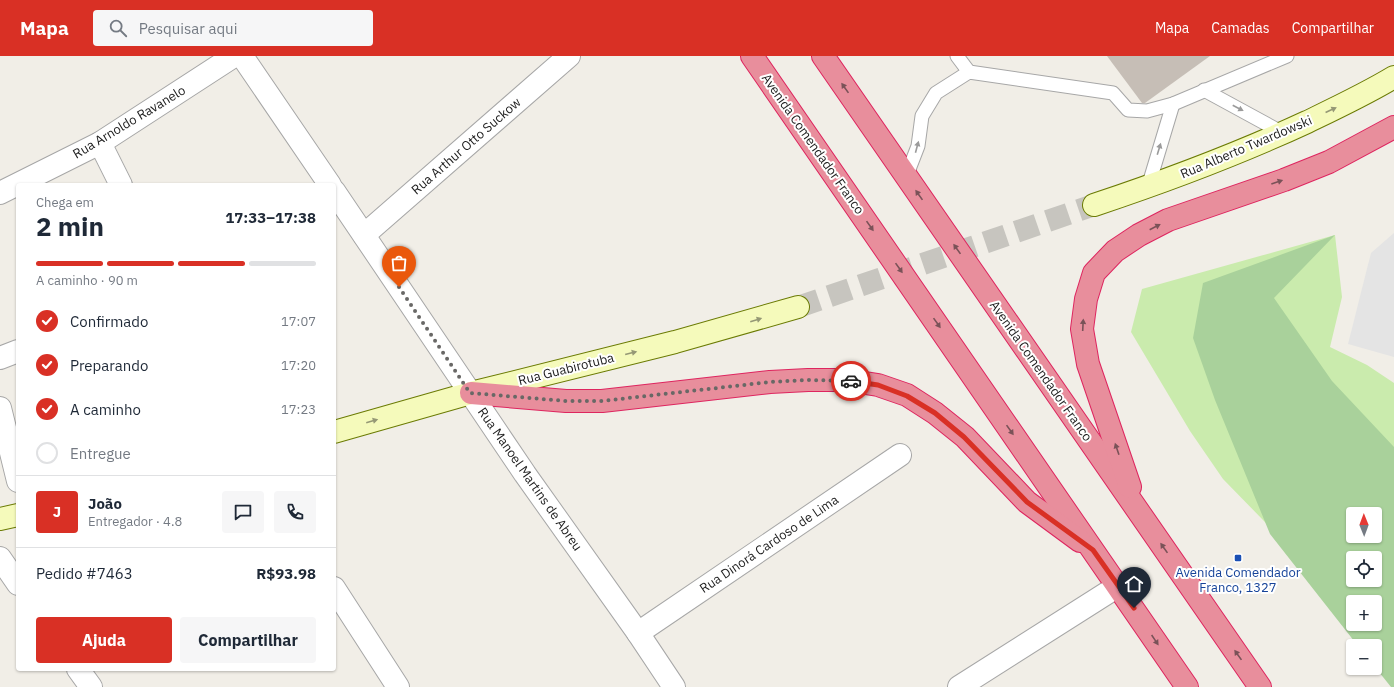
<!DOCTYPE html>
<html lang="pt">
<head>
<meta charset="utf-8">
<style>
	:root { --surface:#fff; --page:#f6f6f7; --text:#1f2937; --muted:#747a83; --line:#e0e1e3; --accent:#d93025 }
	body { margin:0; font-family:"IBM Plex Sans",sans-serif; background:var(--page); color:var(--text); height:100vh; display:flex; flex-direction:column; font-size:15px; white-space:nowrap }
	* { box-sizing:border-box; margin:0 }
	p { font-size:13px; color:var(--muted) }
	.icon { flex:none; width:22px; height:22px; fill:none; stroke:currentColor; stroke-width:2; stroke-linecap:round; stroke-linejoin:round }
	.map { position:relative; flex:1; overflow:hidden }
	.side { position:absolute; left:16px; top:127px; width:320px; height:488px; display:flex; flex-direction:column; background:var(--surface); border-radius:4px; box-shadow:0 1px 3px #0004 }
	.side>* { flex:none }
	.needle { width:26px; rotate:359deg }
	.controls { position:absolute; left:1346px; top:451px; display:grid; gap:8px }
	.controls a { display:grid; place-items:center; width:36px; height:36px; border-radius:4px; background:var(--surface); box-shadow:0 1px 3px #0004; font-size:20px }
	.pin { position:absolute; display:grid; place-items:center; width:34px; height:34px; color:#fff; margin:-41px -17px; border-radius:50% 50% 50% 0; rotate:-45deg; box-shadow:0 0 4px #0007 }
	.pin .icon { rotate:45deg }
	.courier { position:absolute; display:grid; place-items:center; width:40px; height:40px; margin:-20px; border:3px solid #d93025; border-radius:50%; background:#fff; color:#222; box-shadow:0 1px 5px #0007 }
	.summary em { font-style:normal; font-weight:700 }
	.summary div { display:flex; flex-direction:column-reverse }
	.summary { display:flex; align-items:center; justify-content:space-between; height:68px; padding:0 20px }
	h1 { font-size:26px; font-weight:700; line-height:30px }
	.bar { display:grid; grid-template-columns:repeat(4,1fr); gap:6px 4px; align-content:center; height:48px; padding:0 20px }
	.bar i { height:5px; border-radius:3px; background:var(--line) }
	.bar .active { background:var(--accent) }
	.bar p { grid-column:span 4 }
	.line { display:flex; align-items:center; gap:10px; padding:0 20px; border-top:1px solid var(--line) }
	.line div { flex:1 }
	.round { display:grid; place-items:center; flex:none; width:42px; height:42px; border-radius:4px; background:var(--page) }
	ol { padding:0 20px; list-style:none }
	li { display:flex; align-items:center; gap:12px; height:44px }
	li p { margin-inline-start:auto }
	li .icon { padding:4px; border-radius:50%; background:var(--accent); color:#fff; stroke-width:4 }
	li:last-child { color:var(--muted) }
	li i { width:22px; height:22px; border:2px solid var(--line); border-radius:50% }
	.cta { display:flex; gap:8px; margin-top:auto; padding:8px 20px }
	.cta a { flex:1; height:46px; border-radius:4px; background:var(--accent); color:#fff; font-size:16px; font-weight:700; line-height:46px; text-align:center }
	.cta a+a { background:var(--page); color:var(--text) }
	header { display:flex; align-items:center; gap:24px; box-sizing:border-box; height:56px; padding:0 20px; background:var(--accent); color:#fff }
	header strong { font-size:19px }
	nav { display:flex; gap:22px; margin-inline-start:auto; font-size:14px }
	.search { width:280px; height:36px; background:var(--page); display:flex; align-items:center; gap:10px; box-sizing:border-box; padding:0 14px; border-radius:4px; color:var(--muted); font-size:15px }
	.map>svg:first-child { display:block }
</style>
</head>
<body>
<header>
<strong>Mapa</strong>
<div class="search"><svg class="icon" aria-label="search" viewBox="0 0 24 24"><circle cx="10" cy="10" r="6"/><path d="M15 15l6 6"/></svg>Pesquisar aqui</div>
<nav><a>Mapa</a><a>Camadas</a><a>Compartilhar</a></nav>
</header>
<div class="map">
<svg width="1394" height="631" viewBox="0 0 1394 631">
	<rect width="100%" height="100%" fill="#f1eee7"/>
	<path fill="#caebad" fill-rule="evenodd" d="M 1335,179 L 1342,241 L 1330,291 L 1367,309 L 1394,327 L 1394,628 L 1375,590 L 1375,546 L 1342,545 L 1223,423 L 1190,375 L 1131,276 L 1142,233 ZM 1353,458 L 1375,458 L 1375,480 L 1353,480 ZM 1353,502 L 1375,502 L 1375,524 L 1353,524 Z"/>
	<path fill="#a9d19b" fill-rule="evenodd" d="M 1335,179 L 1274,242 L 1332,325 L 1394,391 L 1394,631 L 1391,631 L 1375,611 L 1375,590 L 1358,590 L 1270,478 L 1215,344 L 1193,282 L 1203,227 ZM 1353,458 L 1375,458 L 1375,480 L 1353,480 ZM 1353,502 L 1375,502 L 1375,524 L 1353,524 ZM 1353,546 L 1375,546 L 1375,568 L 1353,568 Z"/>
	<path fill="#e4e4e4" d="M 1394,177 L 1394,301 L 1348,288 L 1371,197 Z"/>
	<path fill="#c6beb6" d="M 1107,0 L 1210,0 L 1145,47 L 1142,47 Z"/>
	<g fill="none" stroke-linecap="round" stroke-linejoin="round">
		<path stroke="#c7c5bf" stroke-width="22" stroke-dasharray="22 11" stroke-linecap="butt" d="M 798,251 L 1094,149"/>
		<defs>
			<g id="lane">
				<path d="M 957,0 L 969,16"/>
				<path d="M 1204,34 L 1283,77"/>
				<path d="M 906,121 L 918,90 L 922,60 L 936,37 L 969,16 L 1113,37 L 1128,54 L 1147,55 L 1173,48 L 1287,0"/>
				<path d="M 1148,131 L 1173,48"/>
			</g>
			<g id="street">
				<path d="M 242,0 L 330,129"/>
				<path d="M 100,87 L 121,129"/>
				<path d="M 334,135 L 525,418 L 638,577 L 674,631"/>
				<path d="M 0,137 L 100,87 L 234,0"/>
				<path d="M 364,179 L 569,0"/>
				<path d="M 0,302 L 18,295"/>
				<path d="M 0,352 L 18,425"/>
				<path d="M 0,502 L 18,528"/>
				<path d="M 334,532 L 398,631"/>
				<path d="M 638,577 L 900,399"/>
				<path d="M 78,613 L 91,631"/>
				<path d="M 959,631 L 1118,530"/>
			</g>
			<g id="secondary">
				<path d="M 1094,149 C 1166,125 1238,98 1307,66 C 1336,52 1366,38 1394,21"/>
				<path d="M 334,376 L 471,337 L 675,286 L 798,251"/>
				<path d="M 0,463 L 18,459"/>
			</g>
			<g id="highway">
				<path d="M 752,0 L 1187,631"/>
				<path d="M 823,0 L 1260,631"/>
				<path d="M 471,337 L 566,345 L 602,345 L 770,326 L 808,324 L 846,324 L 878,329 L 907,339 L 935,357 L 965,381 L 1027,446 L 1080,485"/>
				<path d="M 1130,431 L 1088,308 L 1082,273 L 1086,243 L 1094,217 L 1115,195 L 1139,179 L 1168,164 L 1284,124 L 1329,106 L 1394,71"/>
			</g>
		</defs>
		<use href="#lane" stroke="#a7a7a7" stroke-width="15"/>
		<use href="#street" stroke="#a7a7a7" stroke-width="24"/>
		<use href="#secondary" stroke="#6b7b04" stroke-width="24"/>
		<use href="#highway" stroke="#de255f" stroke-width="24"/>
		<use href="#lane" stroke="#fff" stroke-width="13"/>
		<use href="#street" stroke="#fff" stroke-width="22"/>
		<use href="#secondary" stroke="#f5fabb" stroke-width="22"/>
		<use href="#highway" stroke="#e88e9c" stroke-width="22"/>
	</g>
	<defs><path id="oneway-solid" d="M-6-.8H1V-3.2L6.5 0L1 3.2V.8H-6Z"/></defs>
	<g fill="#7a5258">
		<use href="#oneway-solid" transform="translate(845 32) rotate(-125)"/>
		<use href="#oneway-solid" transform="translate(1277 126) rotate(-19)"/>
		<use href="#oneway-solid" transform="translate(919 139) rotate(-125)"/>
		<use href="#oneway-solid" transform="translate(870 170) rotate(55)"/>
		<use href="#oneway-solid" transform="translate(1155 171) rotate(-27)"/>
		<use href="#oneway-solid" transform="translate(957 193) rotate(-125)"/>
		<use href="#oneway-solid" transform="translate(899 212) rotate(55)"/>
		<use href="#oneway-solid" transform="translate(937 267) rotate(55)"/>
		<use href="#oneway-solid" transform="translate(1083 269) rotate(-87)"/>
		<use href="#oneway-solid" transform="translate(1010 374) rotate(55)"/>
		<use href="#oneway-solid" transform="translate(1117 393) rotate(-109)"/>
		<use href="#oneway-solid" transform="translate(1164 492) rotate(-125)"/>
		<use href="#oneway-solid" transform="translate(1155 584) rotate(56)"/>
		<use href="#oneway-solid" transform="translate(1238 599) rotate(-125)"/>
	</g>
	<g fill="#9b9b9b">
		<use href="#oneway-solid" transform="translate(1238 52) rotate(28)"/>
		<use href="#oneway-solid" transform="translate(917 91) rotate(-75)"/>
		<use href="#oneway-solid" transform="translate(1159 93) rotate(-73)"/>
	</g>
	<g fill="#959875">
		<use href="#oneway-solid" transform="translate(1331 54) rotate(-25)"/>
		<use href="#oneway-solid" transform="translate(756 264) rotate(-17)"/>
		<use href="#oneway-solid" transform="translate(631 297) rotate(-14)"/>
		<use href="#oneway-solid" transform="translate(372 365) rotate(-16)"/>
	</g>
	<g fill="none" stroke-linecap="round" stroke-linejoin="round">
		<path stroke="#696866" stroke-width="4" stroke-dasharray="0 7.2" d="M 399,231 L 470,337 L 566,345 L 602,345 L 770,326 L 808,324 L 851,325"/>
		<path stroke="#d93025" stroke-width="5" d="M 851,325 L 878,329 L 907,340 L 935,357 L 964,381 L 1027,446 L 1093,494 L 1134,552"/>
	</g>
	<rect fill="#1a4fb4" stroke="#fff" stroke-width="1.5" x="1234" y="498" width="8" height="8" rx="2"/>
	<g text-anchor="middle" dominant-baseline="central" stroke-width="4" stroke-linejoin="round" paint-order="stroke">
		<g font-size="13" fill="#202020" stroke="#fff">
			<text transform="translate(129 66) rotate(-31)">Rua Arnoldo Ravanelo</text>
			<text transform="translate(813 88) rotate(55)">Avenida Comendador Franco</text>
			<text transform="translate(466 90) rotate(-41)">Rua Arthur Otto Suckow</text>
			<text transform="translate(1246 91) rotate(-23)">Rua Alberto Twardowski</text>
			<text transform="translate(566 313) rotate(-14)">Rua Guabirotuba</text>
			<text transform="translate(1041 315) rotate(55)">Avenida Comendador Franco</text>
			<text transform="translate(530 423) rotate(55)">Rua Manoel Martins de Abreu</text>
			<text transform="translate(769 488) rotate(-34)">Rua Dinorá Cardoso de Lima</text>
		</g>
		<g font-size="13" fill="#164399" stroke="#fff">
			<text x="1238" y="516">Avenida Comendador<tspan x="1238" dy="15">Franco, 1327</tspan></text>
		</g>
	</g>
</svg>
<div class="controls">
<a><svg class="needle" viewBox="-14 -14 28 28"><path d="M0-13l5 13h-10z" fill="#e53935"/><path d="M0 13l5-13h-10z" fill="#747a83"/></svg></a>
<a><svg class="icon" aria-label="locate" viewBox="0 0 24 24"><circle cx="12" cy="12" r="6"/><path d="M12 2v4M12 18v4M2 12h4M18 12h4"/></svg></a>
<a>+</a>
<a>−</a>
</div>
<div class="pin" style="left:399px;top:231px;background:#ea580c"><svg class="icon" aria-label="bag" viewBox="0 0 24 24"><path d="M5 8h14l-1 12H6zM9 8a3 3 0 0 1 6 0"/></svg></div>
<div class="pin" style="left:1134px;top:552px;background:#1f2937"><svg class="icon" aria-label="home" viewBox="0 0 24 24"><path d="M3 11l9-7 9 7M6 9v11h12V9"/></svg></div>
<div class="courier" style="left:851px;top:325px"><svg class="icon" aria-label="car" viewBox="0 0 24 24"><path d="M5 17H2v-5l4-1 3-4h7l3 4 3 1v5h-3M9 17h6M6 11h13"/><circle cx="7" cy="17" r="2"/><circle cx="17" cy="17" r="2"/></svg></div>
<section class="side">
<div class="summary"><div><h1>2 min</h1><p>Chega em</p></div><em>17:33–17:38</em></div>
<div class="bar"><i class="active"></i><i class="active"></i><i class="active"></i><i></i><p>A caminho · 90 m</p></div>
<ol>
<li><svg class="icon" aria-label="check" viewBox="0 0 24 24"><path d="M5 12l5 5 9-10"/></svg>Confirmado<p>17:07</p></li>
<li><svg class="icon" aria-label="check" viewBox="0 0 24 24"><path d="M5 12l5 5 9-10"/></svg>Preparando<p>17:20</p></li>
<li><svg class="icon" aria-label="check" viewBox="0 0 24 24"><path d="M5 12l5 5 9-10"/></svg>A caminho<p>17:23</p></li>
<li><i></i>Entregue</li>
</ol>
<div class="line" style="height:72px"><b class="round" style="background:var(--accent);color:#fff">J</b><div><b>João</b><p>Entregador · 4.8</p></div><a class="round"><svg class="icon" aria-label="chat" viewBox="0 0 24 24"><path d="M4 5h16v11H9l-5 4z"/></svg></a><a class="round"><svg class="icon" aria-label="phone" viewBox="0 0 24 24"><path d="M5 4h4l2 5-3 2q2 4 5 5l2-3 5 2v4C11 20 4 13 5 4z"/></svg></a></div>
<div class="line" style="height:52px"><div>Pedido #7463</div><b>R$93.98</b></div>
<div class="cta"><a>Ajuda</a><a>Compartilhar</a></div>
</section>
</div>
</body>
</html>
